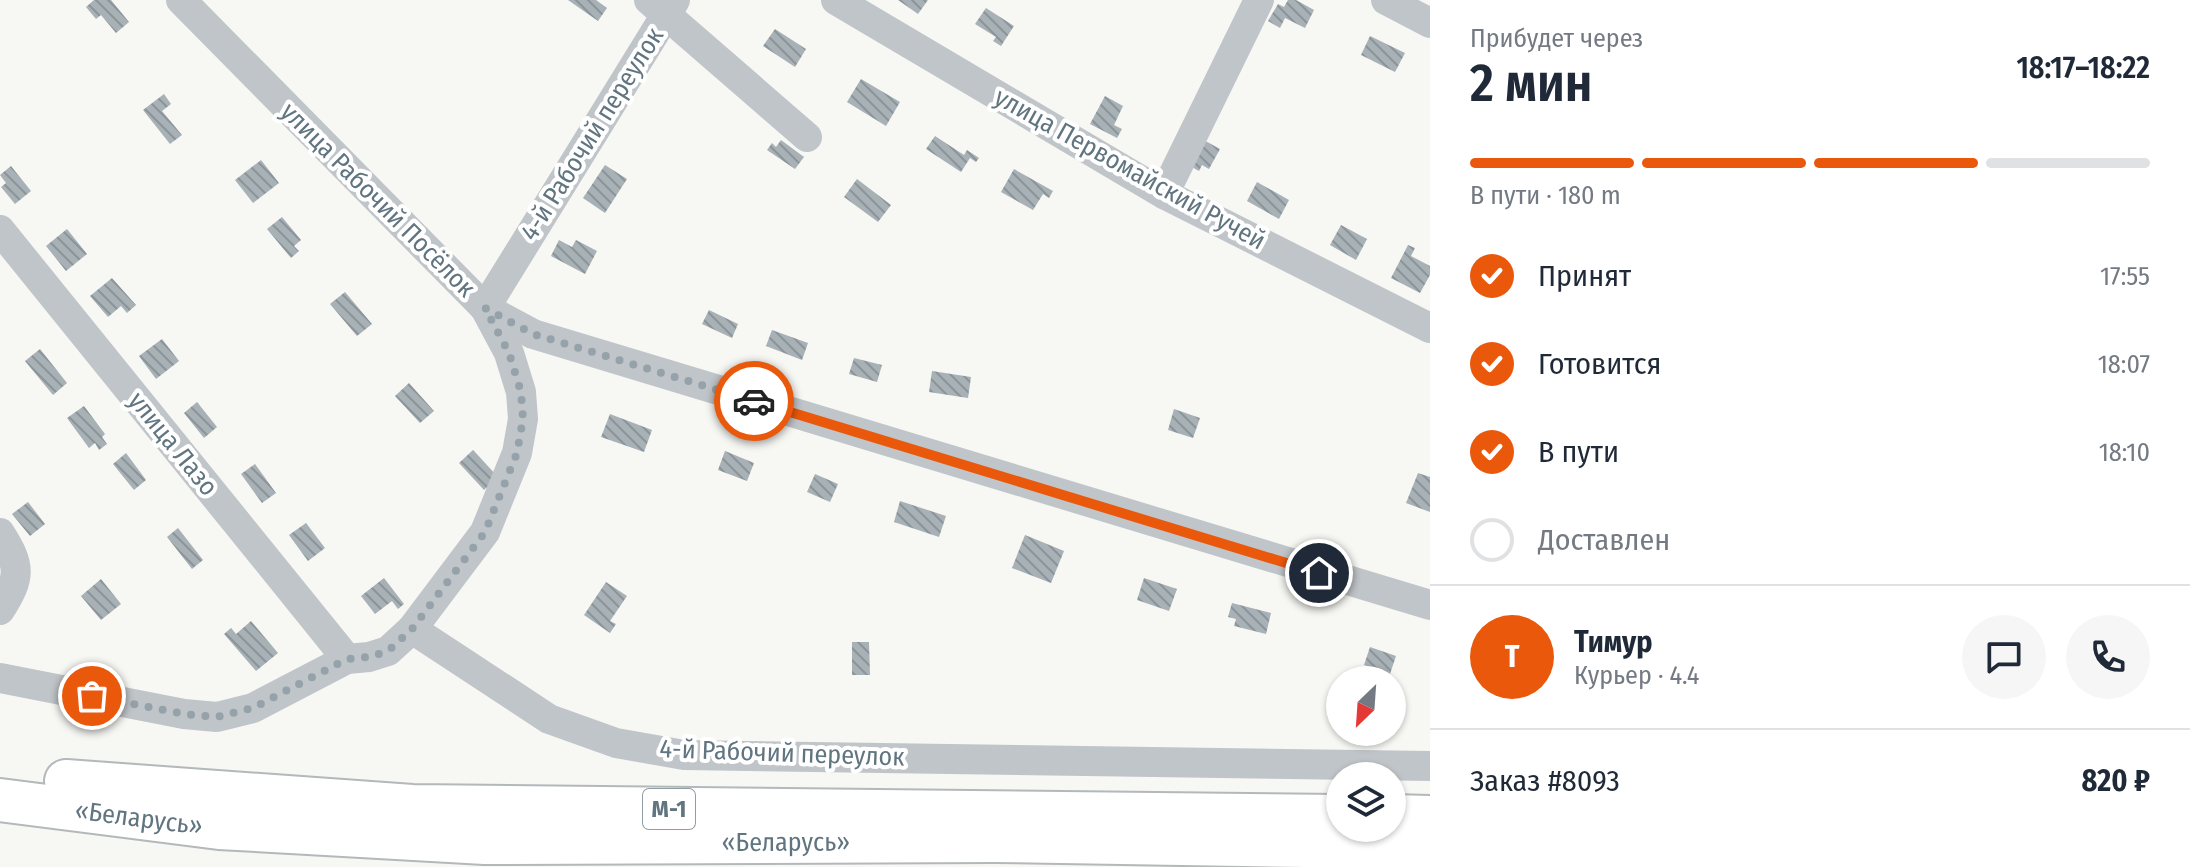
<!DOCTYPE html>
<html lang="ru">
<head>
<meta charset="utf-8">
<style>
	:root { --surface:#fff; --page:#f6f6f7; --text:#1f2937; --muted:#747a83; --line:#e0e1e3; --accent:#ea580c }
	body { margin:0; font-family:"Fira Sans Condensed",sans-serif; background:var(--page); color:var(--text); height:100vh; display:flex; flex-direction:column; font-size:30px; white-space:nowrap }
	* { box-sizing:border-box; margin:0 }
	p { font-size:26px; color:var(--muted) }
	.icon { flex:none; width:44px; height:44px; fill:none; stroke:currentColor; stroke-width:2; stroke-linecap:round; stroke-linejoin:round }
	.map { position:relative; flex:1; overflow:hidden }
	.panel { display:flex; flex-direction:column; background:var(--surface); width:760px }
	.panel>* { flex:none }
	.needle { width:52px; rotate:205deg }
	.tools { position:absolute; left:1326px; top:666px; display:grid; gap:16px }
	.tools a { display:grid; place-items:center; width:80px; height:80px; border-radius:50%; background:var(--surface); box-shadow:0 2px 6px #0004; font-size:40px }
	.pin { position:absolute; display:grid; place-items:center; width:68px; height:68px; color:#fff; margin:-34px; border:4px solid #fff; border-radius:50%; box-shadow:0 2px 8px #0007 }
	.courier { position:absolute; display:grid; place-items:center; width:80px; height:80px; margin:-40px; border:6px solid #ea580c; border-radius:50%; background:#fff; color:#222; box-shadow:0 2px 10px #0007 }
	.headline em { font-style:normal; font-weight:600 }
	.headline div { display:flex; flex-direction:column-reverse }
	.headline { display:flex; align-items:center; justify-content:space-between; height:136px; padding:0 40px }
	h1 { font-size:52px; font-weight:600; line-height:60px }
	.bar { display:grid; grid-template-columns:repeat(4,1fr); gap:12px 8px; align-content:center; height:96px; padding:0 40px }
	.bar i { height:10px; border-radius:6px; background:var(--line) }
	.bar .active { background:var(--accent) }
	.bar p { grid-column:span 4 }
	.line { display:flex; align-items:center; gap:20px; padding:0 40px; border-top:2px solid var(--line) }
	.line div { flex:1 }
	.round { display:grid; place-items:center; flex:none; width:84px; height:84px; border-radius:42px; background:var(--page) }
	ol { padding:0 40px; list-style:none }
	li { display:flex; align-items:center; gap:24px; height:88px }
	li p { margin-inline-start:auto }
	li .icon { padding:8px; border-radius:50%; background:var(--accent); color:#fff; stroke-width:4 }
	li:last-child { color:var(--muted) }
	li i { width:44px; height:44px; border:4px solid var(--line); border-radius:50% }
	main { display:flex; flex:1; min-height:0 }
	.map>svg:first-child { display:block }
</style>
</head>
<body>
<main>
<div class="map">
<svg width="1430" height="867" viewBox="0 0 1430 867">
	<defs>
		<pattern id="building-back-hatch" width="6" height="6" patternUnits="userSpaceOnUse" patternTransform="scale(2)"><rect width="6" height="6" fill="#a7b1b6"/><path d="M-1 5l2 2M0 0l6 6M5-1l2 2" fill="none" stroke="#8b9599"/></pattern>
	</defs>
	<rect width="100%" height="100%" fill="#f7f7f4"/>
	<g fill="url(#building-back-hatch)">
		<path d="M 94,0 L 111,0 L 129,22 L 116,33 L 101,15 L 96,19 L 86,7 Z"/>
		<path d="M 568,0 L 596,0 L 607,8 L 598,21 Z"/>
		<path d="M 898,0 L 928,0 L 918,14 Z"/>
		<path d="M 1288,0 L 1296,0 L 1314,10 L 1305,28 L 1285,18 L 1280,28 L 1268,21 L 1278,4 L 1284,7 Z"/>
		<path d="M 986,8 L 1014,26 L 1001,46 L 993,41 L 996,37 L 975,24 Z"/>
		<path d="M 775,29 L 806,49 L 795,67 L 763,46 Z"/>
		<path d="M 1370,36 L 1405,53 L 1395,72 L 1361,55 Z"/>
		<path d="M 861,79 L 900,102 L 886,126 L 847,102 Z"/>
		<path d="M 164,94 L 171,104 L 162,111 L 182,135 L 170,144 L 143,110 Z"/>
		<path d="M 1105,96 L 1123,106 L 1114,125 L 1122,129 L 1117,138 L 1090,124 Z"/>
		<path d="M 935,136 L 964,155 L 967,150 L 979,158 L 976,162 L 970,158 L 961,172 L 926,149 Z"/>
		<path d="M 1200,138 L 1220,149 L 1209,169 L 1202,165 L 1199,171 L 1190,166 Z"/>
		<path d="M 781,140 L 804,157 L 795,169 L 767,150 L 772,143 L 776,147 Z"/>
		<path d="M 261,160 L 279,183 L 253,203 L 235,180 Z"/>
		<path d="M 605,165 L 627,179 L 605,213 L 583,198 Z"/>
		<path d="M 11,166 L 31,191 L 15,204 L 1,187 L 6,183 L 0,175 Z"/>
		<path d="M 1014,169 L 1053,191 L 1049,198 L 1043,194 L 1033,210 L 1001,192 Z"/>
		<path d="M 857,179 L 891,205 L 878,222 L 844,197 Z"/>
		<path d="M 1257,182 L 1289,200 L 1279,219 L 1247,201 Z"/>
		<path d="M 282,217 L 301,240 L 294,246 L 299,251 L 291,258 L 267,229 Z"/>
		<path d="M 1341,225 L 1367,239 L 1356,260 L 1330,245 Z"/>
		<path d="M 67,229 L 87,254 L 66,271 L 46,246 Z"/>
		<path d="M 559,240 L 572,247 L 576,240 L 597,251 L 585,274 L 551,256 Z"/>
		<path d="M 1408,245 L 1415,248 L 1411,256 L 1430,266 L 1430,275 L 1420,293 L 1391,278 Z"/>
		<path d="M 112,278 L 136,305 L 127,313 L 121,306 L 108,317 L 90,296 Z"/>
		<path d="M 345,292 L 372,324 L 357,336 L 330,304 Z"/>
		<path d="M 709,310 L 738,324 L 732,338 L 702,324 Z"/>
		<path d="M 772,330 L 808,343 L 802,360 L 766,346 Z"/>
		<path d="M 162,339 L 179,361 L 156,379 L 139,356 Z"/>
		<path d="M 40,349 L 67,383 L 53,395 L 25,361 Z"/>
		<path d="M 854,358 L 882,365 L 877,382 L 849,374 Z"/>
		<path d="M 932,371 L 971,377 L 968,398 L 929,392 Z"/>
		<path d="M 409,383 L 434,411 L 420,423 L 395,396 Z"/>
		<path d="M 197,402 L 217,427 L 204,438 L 184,413 Z"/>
		<path d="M 84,406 L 105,434 L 102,437 L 107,444 L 99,450 L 95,443 L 89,448 L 67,418 Z"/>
		<path d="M 1174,409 L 1200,418 L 1193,438 L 1168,430 Z"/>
		<path d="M 610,414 L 652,430 L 644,452 L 601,437 Z"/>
		<path d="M 473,450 L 498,477 L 484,490 L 459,463 Z"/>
		<path d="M 725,451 L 754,463 L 747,481 L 718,470 Z"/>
		<path d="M 126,453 L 146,480 L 134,490 L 113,464 Z"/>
		<path d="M 255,464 L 276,493 L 262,503 L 241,474 Z"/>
		<path d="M 1418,473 L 1430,477 L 1430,512 L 1406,503 Z"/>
		<path d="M 815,474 L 838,484 L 830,502 L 807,492 Z"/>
		<path d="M 900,501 L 946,516 L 939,537 L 894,522 Z"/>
		<path d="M 28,502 L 45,524 L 30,536 L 12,514 Z"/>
		<path d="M 306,523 L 325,548 L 308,561 L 289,535 Z"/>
		<path d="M 178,528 L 203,560 L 192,569 L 167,537 Z"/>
		<path d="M 1025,535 L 1064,551 L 1051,583 L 1012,568 Z"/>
		<path d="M 384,578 L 404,604 L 398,609 L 392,601 L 375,614 L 361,596 Z"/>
		<path d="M 1144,578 L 1177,589 L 1169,611 L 1137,600 Z"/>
		<path d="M 101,579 L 121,604 L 101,620 L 81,596 Z"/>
		<path d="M 606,582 L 627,596 L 610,621 L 616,624 L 610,633 L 584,615 Z"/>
		<path d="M 1232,603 L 1271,613 L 1266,634 L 1234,626 L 1236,619 L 1228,617 Z"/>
		<path d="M 251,621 L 278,653 L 256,671 L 224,634 L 231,628 L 236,634 Z"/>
		<path d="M 852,642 L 869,642 L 870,675 L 852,675 Z"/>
		<path d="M 1370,647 L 1396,656 L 1390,674 L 1364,665 Z"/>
	</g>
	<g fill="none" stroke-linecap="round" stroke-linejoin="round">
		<defs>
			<g id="highway">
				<path d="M 66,781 L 412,806 L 1340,816"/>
				<path id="s1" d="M 0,800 L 219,828 L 485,843 L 995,841 L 1430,848"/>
				<path d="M 1392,816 L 1430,817"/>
			</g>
		</defs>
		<use href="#highway" stroke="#b3b8bb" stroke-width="46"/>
		<g stroke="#c0c5c9" stroke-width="30">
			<path d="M 181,0 L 485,308 L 533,334 L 1430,605"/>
			<path d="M 649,0 L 807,137"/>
			<path d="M 836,0 L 1164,194 L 1430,328"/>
			<path d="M 1386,0 L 1430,23"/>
			<path d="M 1164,194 L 1259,0"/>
			<path d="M 0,230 L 347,659"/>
			<path d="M 485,308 L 675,0"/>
			<path d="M 0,533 C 21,566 21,577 0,610"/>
			<path d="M 412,629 L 485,532 L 517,453 L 523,419 L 521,392 L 509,353 L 485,308"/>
			<path d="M 0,678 L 184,714 L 217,717 L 253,708 L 347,659 L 369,657 L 388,651 L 412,629 L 549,719 L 616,743 L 684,755 L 1430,766"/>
		</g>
		<use href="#highway" stroke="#fff" stroke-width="42"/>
	</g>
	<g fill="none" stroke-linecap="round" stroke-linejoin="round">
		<path stroke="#96a2a9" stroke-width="8" stroke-dasharray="0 14.4" d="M 92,696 L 184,714 L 217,717 L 253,708 L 347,659 L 369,657 L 388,651 L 412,629 L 485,532 L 517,453 L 523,419 L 521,392 L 509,353 L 485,308 L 533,334 L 754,401"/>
		<path stroke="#ea580c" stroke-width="10" d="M 754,401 L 1319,573"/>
	</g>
	<g text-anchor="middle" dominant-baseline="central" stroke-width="8" stroke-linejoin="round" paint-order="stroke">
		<rect fill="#fff" stroke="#909ea6" stroke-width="2" x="643" y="789" width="52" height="40" rx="6"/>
		<g font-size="24" font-weight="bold" fill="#617580">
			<text x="669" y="809">М-1</text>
		</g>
		<g font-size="26" fill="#617580" stroke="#fff">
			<text transform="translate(592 134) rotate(-58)">4-й Рабочий переулок</text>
			<text transform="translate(1130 169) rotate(29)">улица Первомайский Ручей</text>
			<text transform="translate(378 200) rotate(45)">улица Рабочий Посёлок</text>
			<text transform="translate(173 444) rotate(51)">улица Лазо</text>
			<text transform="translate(782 753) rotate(2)">4-й Рабочий переулок</text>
			<text stroke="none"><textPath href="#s1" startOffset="140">«Беларусь»</textPath></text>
			<text stroke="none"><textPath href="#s1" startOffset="788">«Беларусь»</textPath></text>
		</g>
	</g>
</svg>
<div class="tools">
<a><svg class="needle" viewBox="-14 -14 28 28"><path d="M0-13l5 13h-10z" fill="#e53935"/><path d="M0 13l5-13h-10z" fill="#747a83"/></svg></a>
<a><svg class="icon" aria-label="layers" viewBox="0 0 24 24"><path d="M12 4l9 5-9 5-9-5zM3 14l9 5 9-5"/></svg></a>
</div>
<div class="pin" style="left:92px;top:696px;background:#ea580c"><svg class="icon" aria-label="bag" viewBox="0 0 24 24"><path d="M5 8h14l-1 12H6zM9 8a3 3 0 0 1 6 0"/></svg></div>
<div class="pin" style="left:1319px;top:573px;background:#1f2937"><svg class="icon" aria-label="home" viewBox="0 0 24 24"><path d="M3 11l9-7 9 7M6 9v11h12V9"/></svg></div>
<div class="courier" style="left:754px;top:401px"><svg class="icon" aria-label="car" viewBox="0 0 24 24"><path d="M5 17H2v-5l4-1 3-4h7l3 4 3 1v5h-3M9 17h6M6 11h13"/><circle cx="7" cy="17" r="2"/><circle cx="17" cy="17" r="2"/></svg></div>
</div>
<section class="panel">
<div class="headline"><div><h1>2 мин</h1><p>Прибудет через</p></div><em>18:17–18:22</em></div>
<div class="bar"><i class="active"></i><i class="active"></i><i class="active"></i><i></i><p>В пути · 180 m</p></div>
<ol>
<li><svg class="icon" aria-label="check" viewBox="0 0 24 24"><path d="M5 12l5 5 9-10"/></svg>Принят<p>17:55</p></li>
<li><svg class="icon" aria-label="check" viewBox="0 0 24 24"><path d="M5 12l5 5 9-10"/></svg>Готовится<p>18:07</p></li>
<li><svg class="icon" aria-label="check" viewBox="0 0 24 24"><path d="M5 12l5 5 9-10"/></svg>В пути<p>18:10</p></li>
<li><i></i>Доставлен</li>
</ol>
<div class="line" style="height:144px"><b class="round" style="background:var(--accent);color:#fff">Т</b><div><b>Тимур</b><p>Курьер · 4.4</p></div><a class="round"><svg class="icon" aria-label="chat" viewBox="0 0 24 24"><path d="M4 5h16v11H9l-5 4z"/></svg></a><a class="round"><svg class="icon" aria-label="phone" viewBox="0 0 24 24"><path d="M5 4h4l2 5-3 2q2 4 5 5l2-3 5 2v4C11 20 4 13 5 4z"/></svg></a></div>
<div class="line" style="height:104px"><div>Заказ #8093</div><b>820 ₽</b></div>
</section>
</main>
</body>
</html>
